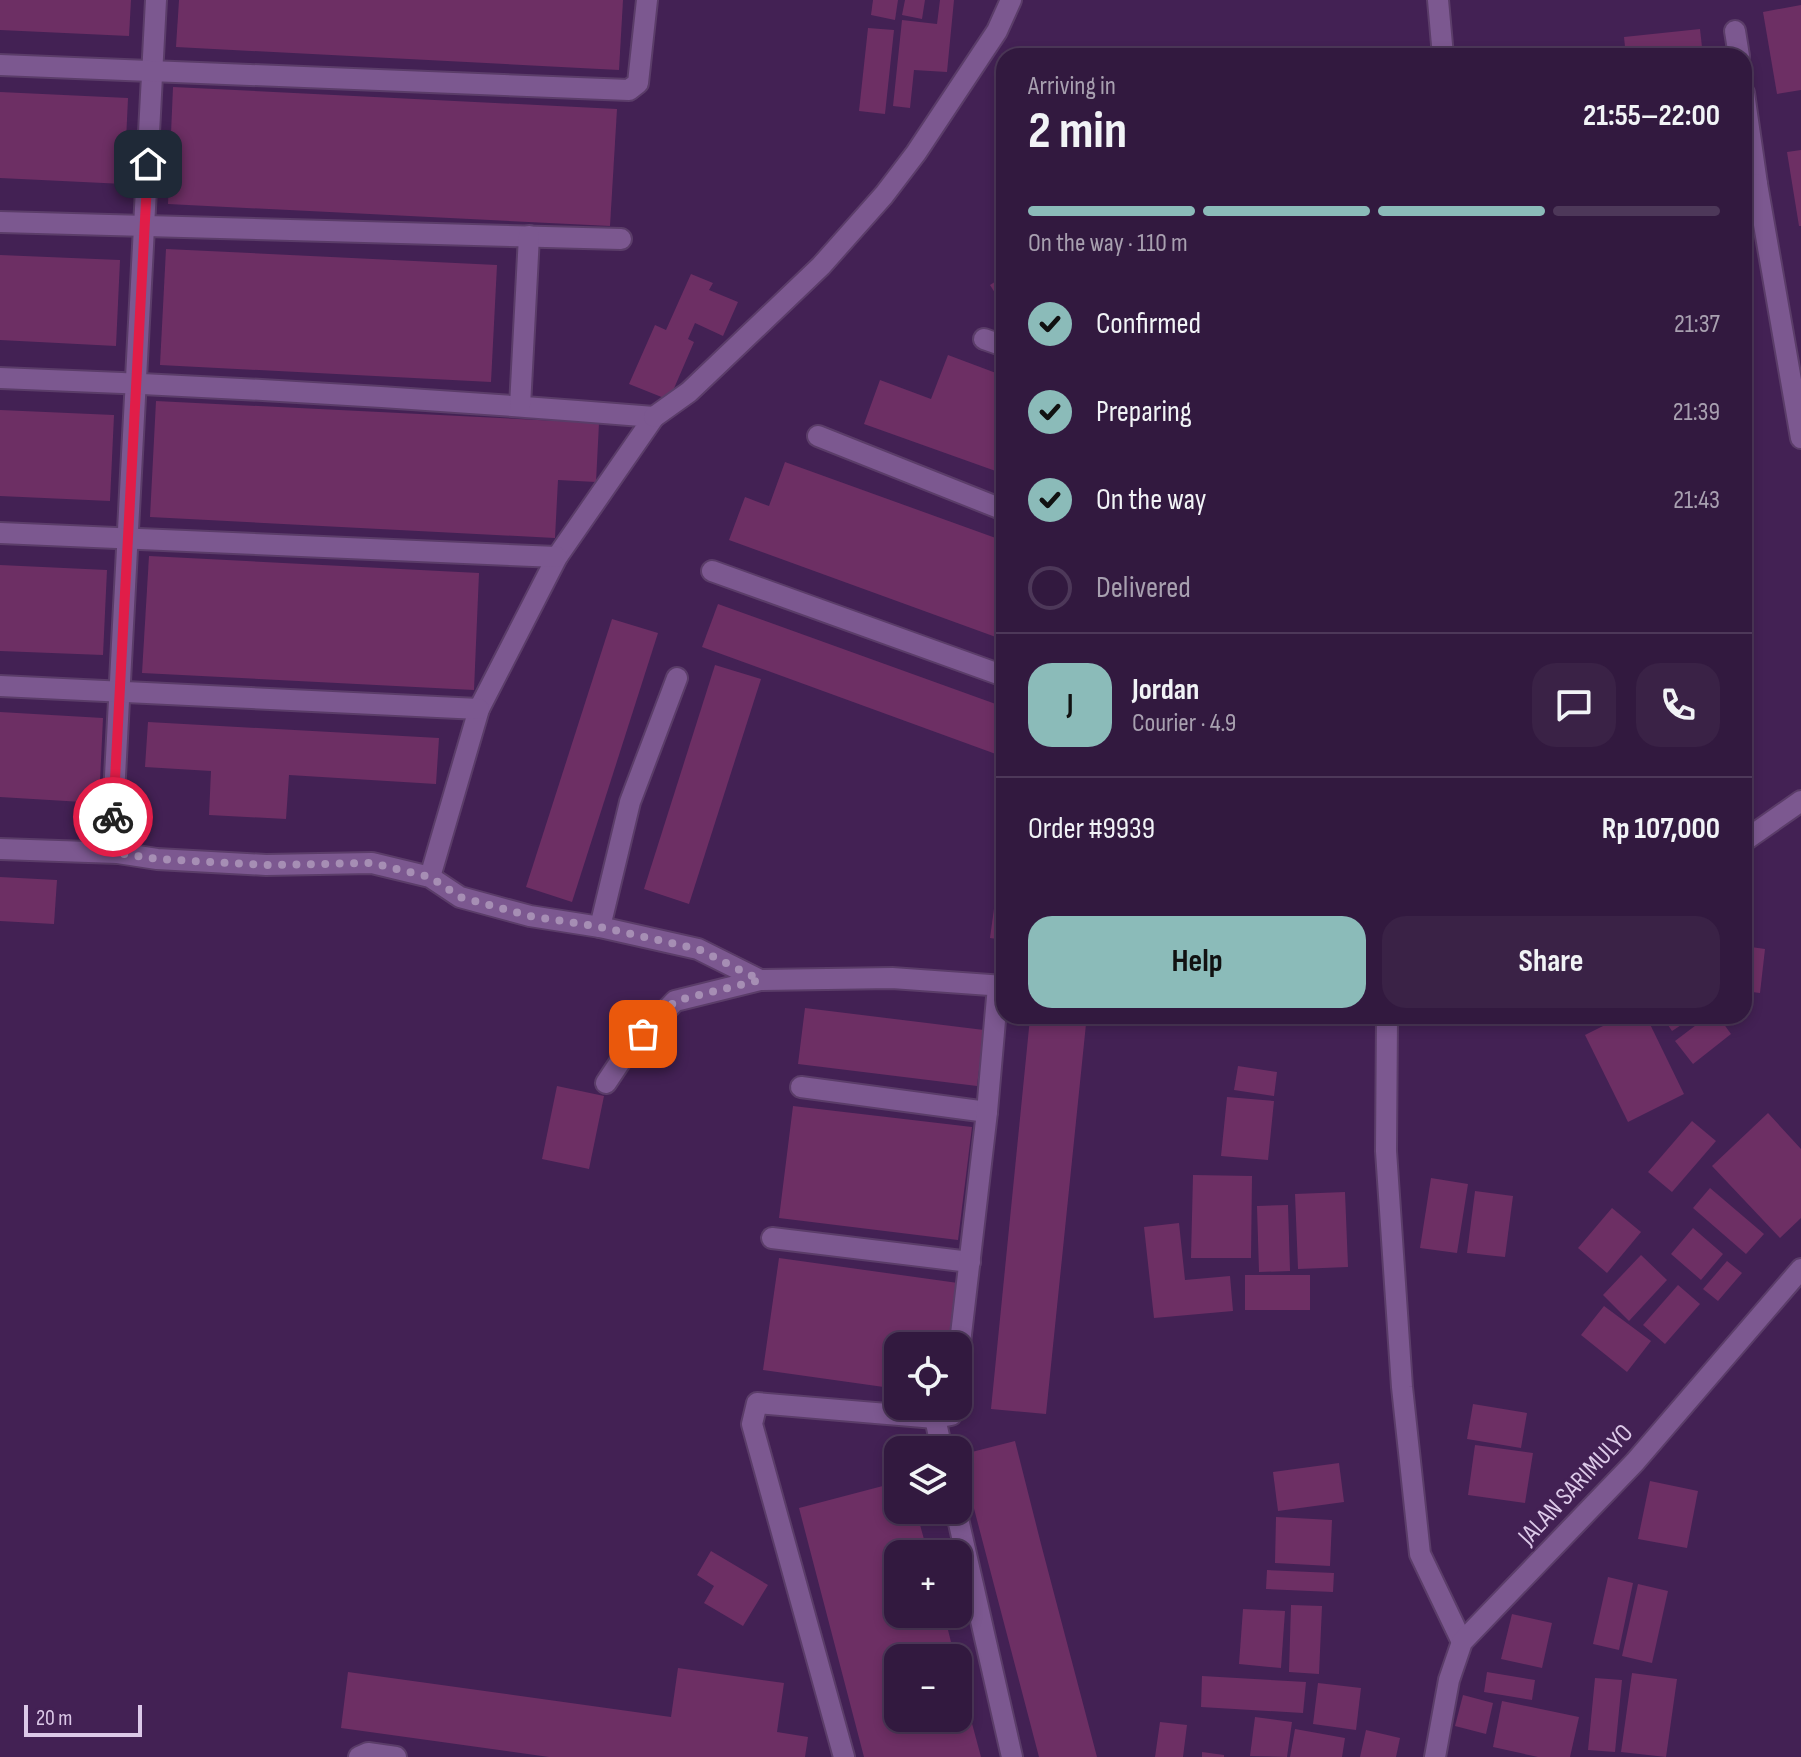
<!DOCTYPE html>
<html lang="en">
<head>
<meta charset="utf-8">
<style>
	:root { --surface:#32193f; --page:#3a2246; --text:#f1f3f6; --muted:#a8a0b0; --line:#4d3859; --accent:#8bbbb9 }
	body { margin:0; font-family:"Sofia Sans Condensed",sans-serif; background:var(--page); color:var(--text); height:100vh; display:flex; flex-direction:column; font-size:30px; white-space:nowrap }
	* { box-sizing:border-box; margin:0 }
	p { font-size:26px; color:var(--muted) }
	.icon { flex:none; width:44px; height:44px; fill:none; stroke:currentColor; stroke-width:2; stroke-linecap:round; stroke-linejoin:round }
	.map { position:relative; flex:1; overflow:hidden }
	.drawer { position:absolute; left:996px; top:48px; width:756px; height:976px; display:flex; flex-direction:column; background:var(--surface); border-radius:24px; box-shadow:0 4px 12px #0003,0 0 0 2px var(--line) }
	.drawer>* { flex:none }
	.buttons { position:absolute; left:884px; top:1332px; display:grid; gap:16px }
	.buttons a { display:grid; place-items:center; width:88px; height:88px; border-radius:16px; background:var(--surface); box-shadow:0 4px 12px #0003,0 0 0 2px var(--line); font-size:40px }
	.scale { position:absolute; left:24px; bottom:20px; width:118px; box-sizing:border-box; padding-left:8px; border:4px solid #dcc9e8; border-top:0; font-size:22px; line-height:28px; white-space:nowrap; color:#dcc9e8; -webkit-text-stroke:6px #432154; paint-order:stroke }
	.pin { position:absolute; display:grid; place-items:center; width:68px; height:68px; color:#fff; margin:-34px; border-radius:16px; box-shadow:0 4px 12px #0006 }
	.courier { position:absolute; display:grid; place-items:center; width:80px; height:80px; margin:-40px; border:6px solid #e11d48; border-radius:50%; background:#fff; color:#222; box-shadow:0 2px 10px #0007 }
	.overview em { font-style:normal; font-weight:700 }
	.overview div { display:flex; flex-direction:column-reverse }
	.overview { display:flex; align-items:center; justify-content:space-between; height:136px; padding:0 32px }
	h1 { font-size:52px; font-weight:700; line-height:60px }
	.bar { display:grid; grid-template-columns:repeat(4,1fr); gap:12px 8px; align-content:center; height:96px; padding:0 32px }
	.bar i { height:10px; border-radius:6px; background:var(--line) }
	.bar .current { background:var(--accent) }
	.bar p { grid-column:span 4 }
	.line { display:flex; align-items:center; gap:20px; padding:0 32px; border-top:2px solid var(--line) }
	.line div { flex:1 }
	.round { display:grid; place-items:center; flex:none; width:84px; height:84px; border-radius:24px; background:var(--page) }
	ol { padding:0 32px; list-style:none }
	li { display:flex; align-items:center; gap:24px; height:88px }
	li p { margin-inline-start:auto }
	li .icon { padding:8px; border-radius:50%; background:var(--accent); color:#111; stroke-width:4 }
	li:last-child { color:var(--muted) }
	li i { width:44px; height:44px; border:4px solid var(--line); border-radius:50% }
	.button { display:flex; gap:16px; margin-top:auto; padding:16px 32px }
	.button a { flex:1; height:92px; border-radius:24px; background:var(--accent); color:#111; font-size:32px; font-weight:700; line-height:92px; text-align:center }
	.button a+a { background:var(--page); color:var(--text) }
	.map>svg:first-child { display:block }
</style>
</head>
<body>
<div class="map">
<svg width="1801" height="1757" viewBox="0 0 1801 1757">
	<rect width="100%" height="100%" fill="#432154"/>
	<g fill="#6d2f64">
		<path d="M 0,0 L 131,0 L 129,36 L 0,30 Z"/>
		<path d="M 179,0 L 623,0 L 619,70 L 176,47 Z"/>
		<path d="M 873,0 L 898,0 L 895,20 L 871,15 Z"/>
		<path d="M 905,0 L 925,0 L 922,19 L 902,15 Z"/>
		<path d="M 940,0 L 954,0 L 947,72 L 914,70 L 910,108 L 893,106 L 902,20 L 937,24 Z"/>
		<path d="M 1801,5 L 1801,90 L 1777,94 L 1763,12 Z"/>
		<path d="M 868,28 L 894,30 L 885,114 L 859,111 Z"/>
		<path d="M 1700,29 L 1703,56 L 1626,56 L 1624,37 Z"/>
		<path d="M 1617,47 L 1618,56 L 1566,56 L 1565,53 Z"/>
		<path d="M 173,87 L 617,109 L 610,226 L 168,204 Z"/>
		<path d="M 0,92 L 128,98 L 124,184 L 0,178 Z"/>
		<path d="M 1801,150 L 1801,226 L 1799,226 L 1787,152 Z"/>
		<path d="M 166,249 L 497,265 L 491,382 L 160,365 Z"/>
		<path d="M 0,255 L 120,260 L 116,346 L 0,340 Z"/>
		<path d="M 691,274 L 713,283 L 709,290 L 738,302 L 723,336 L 695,323 L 688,339 L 694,342 L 669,400 L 629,384 L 655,325 L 666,330 Z"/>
		<path d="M 1004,276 L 1004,307 L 990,285 Z"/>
		<path d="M 948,355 L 1004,376 L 1004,474 L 864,424 L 880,380 L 931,399 Z"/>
		<path d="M 156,401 L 599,423 L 596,482 L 558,480 L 555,538 L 150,517 Z"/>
		<path d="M 0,410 L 114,415 L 110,501 L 0,496 Z"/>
		<path d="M 785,462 L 1004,541 L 1004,640 L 729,540 L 745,497 L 769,506 Z"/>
		<path d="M 149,556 L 479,573 L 474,690 L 142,673 Z"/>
		<path d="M 0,565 L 107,570 L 103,655 L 0,651 Z"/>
		<path d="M 718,604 L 1004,707 L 1004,757 L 702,647 Z"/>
		<path d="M 612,619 L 658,633 L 572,902 L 526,887 Z"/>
		<path d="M 715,665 L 761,679 L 689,904 L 644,889 Z"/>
		<path d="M 0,712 L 103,718 L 99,803 L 0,797 Z"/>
		<path d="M 148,722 L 439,738 L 436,784 L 289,775 L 286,819 L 209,815 L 211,771 L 145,767 Z"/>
		<path d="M 0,877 L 57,880 L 54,924 L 0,921 Z"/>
		<path d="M 996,894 L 1004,895 L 1004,940 L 990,938 Z"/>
		<path d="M 1744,946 L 1765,949 L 1760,993 L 1744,991 Z"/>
		<path d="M 805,1008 L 984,1030 L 977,1086 L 798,1064 Z"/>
		<path d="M 1623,1016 L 1646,1016 L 1684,1094 L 1628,1122 L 1585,1035 Z"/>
		<path d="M 1662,1016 L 1695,1016 L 1672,1031 Z"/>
		<path d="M 1708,1016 L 1718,1016 L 1731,1034 L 1693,1064 L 1675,1041 Z"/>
		<path d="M 1030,1018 L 1086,1024 L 1046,1414 L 991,1409 Z"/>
		<path d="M 1238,1066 L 1277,1072 L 1274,1096 L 1234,1090 Z"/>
		<path d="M 557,1086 L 604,1096 L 589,1169 L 542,1159 Z"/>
		<path d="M 1227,1097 L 1274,1101 L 1268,1160 L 1221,1156 Z"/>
		<path d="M 793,1106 L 972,1127 L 958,1240 L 779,1218 Z"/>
		<path d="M 1768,1113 L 1801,1149 L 1801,1218 L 1780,1238 L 1712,1166 Z"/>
		<path d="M 1692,1121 L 1716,1141 L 1672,1192 L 1648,1172 Z"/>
		<path d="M 1193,1175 L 1252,1176 L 1251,1258 L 1191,1258 Z"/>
		<path d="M 1431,1178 L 1468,1184 L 1457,1253 L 1420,1248 Z"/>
		<path d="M 1710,1188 L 1764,1234 L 1746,1254 L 1693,1208 Z"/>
		<path d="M 1475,1191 L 1513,1196 L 1505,1257 L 1467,1253 Z"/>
		<path d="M 1345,1192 L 1348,1267 L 1298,1269 L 1295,1194 Z"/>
		<path d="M 1288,1205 L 1290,1271 L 1259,1272 L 1257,1206 Z"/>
		<path d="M 1612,1208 L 1641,1232 L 1607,1273 L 1578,1248 Z"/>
		<path d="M 1179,1223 L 1185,1280 L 1230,1276 L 1233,1311 L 1154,1318 L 1144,1227 Z"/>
		<path d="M 1693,1228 L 1723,1254 L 1701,1280 L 1671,1254 Z"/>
		<path d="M 1641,1255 L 1667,1280 L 1629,1321 L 1603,1295 Z"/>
		<path d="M 779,1258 L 958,1283 L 949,1346 L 898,1346 L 898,1389 L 763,1370 Z"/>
		<path d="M 1727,1261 L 1742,1273 L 1718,1301 L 1703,1289 Z"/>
		<rect x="1245" y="1275" width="65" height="35"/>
		<path d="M 1678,1285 L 1700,1304 L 1665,1344 L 1643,1325 Z"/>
		<path d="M 1604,1306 L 1651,1341 L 1627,1372 L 1581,1335 Z"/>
		<path d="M 1473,1404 L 1527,1413 L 1521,1448 L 1467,1439 Z"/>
		<path d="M 1015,1441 L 1041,1544 L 1097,1757 L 1039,1757 L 960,1455 Z"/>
		<path d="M 1475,1445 L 1533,1453 L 1525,1503 L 1468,1495 Z"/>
		<path d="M 1339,1463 L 1344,1502 L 1278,1511 L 1273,1472 Z"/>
		<path d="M 1650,1481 L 1698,1491 L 1687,1548 L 1638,1539 Z"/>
		<path d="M 898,1482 L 898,1510 L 916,1510 L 928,1554 L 898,1554 L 898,1614 L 944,1614 L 955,1658 L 898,1658 L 898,1718 L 958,1718 L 959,1675 L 981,1757 L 864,1757 L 799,1508 Z"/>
		<path d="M 1276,1517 L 1332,1520 L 1330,1566 L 1275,1563 Z"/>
		<path d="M 711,1551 L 768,1585 L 743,1626 L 704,1603 L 714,1586 L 697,1575 Z"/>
		<path d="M 1267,1570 L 1334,1573 L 1333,1592 L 1266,1589 Z"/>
		<path d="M 1608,1577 L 1633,1583 L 1619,1650 L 1593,1644 Z"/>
		<path d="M 1638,1584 L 1668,1591 L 1652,1663 L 1622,1656 Z"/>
		<path d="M 1291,1605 L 1322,1606 L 1319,1674 L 1289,1672 Z"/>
		<path d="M 1243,1609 L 1285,1611 L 1281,1668 L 1239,1664 Z"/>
		<path d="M 1512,1614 L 1552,1623 L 1542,1668 L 1501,1659 Z"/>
		<path d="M 678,1668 L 784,1683 L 777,1732 L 808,1737 L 805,1757 L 549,1757 L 341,1728 L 348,1672 L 671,1717 Z"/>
		<path d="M 1487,1672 L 1535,1680 L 1532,1700 L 1484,1692 Z"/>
		<path d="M 1632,1673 L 1677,1679 L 1666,1757 L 1621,1752 Z"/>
		<path d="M 1202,1676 L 1306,1682 L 1303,1713 L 1201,1707 Z"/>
		<path d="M 1595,1678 L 1622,1680 L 1615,1752 L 1588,1750 Z"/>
		<path d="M 1318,1683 L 1361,1688 L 1356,1730 L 1313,1724 Z"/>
		<path d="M 1463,1695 L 1493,1703 L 1486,1734 L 1455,1726 Z"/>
		<path d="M 1502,1701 L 1579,1717 L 1570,1757 L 1538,1757 L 1493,1747 Z"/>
		<path d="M 1255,1717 L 1292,1722 L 1287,1757 L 1250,1756 Z"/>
		<path d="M 1160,1722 L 1187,1725 L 1183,1757 L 1155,1757 Z"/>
		<path d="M 1295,1729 L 1345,1738 L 1342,1757 L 1290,1757 Z"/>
		<path d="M 1366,1730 L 1400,1738 L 1396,1757 L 1360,1757 Z"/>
		<path d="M 1202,1752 L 1224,1755 L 1224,1757 L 1202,1757 Z"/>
	</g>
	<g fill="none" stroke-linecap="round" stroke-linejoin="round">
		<defs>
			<g id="minor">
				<path d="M 156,0 L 112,833 L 118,853 L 157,859 L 266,865 L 372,863 L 430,877 L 460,897 L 530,916 L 600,927 L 698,949 L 760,980"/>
				<path d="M 1438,0 L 1443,56"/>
				<path d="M 1735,31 L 1739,56"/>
				<path d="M 0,65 L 629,90 L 638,83 L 647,0"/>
				<path d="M 1744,93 L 1757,184"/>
				<path d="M 1744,185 L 1757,184 L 1801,438"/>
				<path d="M 0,222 L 621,239"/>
				<path d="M 984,339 L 1004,346"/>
				<path d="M 0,378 C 218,386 436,399 654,417 L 557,557 L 479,709 L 430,877"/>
				<path d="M 520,406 L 529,236"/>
				<path d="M 654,417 L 689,392 L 821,266 L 884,195 L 916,153 L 997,31 L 1011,0"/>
				<path d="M 818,436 L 1004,510"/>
				<path d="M 0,533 L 557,557"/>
				<path d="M 712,571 L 1004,676"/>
				<path d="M 0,686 L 479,709"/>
				<path d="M 1744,841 L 1801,801"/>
				<path d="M 0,849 L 118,853"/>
				<path d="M 600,927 L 630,802 L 677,678"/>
				<path d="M 1387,1016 L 1386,1151 L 1402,1387 L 1420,1554 L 1462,1642"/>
				<path d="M 606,1083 L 628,1050 L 675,1001 L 760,980 L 892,978 L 1004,986"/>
				<path d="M 801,1087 L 987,1112"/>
				<path d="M 772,1238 L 970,1262"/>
				<path d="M 958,1360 L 987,1112 L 998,986"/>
				<path d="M 935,1418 L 942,1450"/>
				<path d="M 956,1510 L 1012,1757"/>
				<path d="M 359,1757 L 368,1753 L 396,1757"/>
				<path d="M 844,1757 L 752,1424 L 757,1403 L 935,1418 L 951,1415 L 953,1406"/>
			</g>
			<path id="tertiary" d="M 1435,1757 L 1449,1680 L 1462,1642 L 1635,1462 L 1801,1269"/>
		</defs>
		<use href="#minor" stroke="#5b3d69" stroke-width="24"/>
		<use href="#tertiary" stroke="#5b3d69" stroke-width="24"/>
		<use href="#minor" stroke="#7c5890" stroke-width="20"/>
		<use href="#tertiary" stroke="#7c5890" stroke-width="20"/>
	</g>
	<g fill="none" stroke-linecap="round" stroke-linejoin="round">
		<path stroke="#a68eb4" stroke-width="8" stroke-dasharray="0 14.4" d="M 113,817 L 112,833 L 118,853 L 157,859 L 266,865 L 372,863 L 430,877 L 460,897 L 530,916 L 600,927 L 698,949 L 760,980 L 675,1001 L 643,1034"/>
		<path stroke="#e11d48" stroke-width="10" d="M 113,817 L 148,164"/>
	</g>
	<g text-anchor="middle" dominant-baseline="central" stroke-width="6" stroke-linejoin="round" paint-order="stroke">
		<g font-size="26" fill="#dcc9e8" stroke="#432154">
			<text transform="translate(1576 1485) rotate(-47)">JALAN SARIMULYO</text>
		</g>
	</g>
</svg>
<div class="buttons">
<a><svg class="icon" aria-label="locate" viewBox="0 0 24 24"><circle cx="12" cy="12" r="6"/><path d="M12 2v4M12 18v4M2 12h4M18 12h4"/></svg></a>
<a><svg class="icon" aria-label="layers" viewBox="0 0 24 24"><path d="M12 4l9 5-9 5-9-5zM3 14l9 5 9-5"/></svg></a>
<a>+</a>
<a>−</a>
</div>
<div class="scale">20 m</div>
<div class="pin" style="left:643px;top:1034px;background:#ea580c"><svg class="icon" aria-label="bag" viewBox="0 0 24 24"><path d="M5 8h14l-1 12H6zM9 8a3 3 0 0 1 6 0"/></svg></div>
<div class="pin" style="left:148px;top:164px;background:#1f2937"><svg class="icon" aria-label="home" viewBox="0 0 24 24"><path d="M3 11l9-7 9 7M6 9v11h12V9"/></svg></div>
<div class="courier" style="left:113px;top:817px"><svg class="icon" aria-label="bike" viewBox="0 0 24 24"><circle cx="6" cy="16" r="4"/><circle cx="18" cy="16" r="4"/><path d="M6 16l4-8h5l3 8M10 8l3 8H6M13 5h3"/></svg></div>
<section class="drawer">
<div class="overview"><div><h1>2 min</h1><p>Arriving in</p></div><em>21:55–22:00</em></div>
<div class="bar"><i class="current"></i><i class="current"></i><i class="current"></i><i></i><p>On the way · 110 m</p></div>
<ol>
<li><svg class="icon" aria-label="check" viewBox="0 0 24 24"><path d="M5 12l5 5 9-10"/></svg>Confirmed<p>21:37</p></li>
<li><svg class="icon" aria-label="check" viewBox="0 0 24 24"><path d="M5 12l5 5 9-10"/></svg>Preparing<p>21:39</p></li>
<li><svg class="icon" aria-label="check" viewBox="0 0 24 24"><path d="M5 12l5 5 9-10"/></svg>On the way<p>21:43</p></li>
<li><i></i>Delivered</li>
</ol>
<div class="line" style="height:144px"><b class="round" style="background:var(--accent);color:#111">J</b><div><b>Jordan</b><p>Courier · 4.9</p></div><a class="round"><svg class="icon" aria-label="chat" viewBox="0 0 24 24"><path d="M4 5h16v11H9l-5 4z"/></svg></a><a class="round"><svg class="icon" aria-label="phone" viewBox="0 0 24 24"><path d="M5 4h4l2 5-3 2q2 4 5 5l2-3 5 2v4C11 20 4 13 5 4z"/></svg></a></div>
<div class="line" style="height:104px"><div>Order #9939</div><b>Rp 107,000</b></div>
<div class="button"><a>Help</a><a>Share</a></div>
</section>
</div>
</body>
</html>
